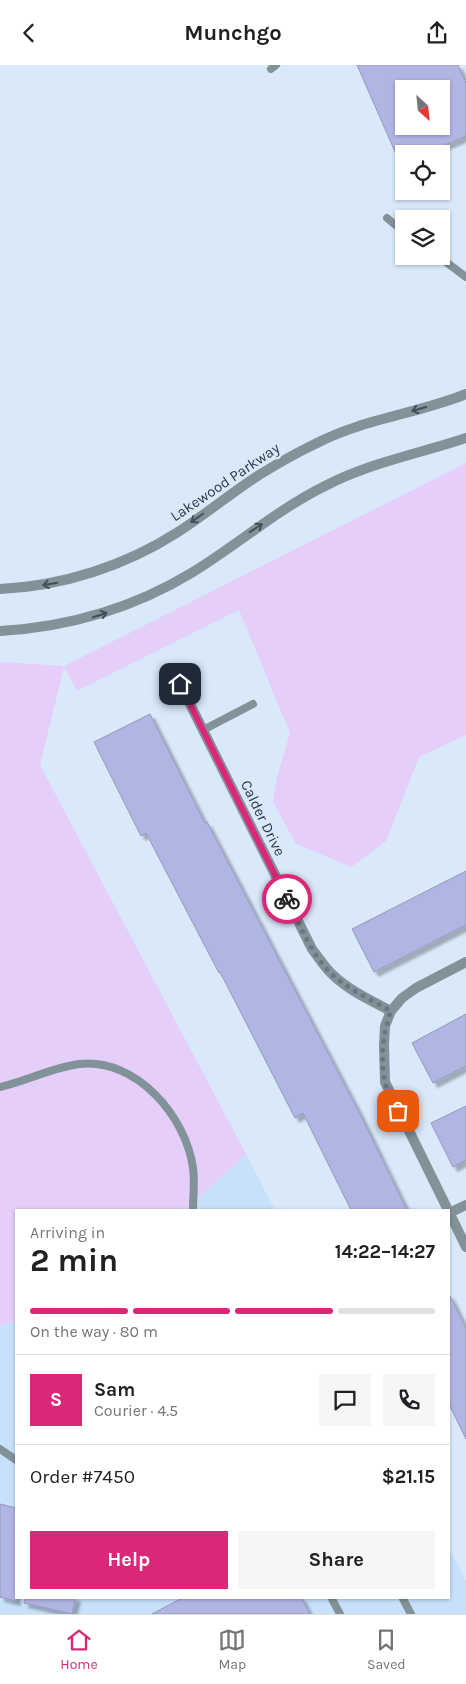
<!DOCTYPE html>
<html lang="en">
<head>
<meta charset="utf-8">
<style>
	:root { --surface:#fff; --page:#f6f6f6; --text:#202124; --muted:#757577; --line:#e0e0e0; --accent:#db2777 }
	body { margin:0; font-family:Karla,sans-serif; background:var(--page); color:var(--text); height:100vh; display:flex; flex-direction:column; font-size:19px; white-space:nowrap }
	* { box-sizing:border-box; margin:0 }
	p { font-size:16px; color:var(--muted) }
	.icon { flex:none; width:28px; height:28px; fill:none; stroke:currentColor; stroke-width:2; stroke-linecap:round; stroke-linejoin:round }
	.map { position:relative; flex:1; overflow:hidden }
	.drawer { position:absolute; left:15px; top:1144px; width:435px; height:390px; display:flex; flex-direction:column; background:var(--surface); border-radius:0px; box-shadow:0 1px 4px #0004 }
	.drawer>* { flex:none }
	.needle { width:32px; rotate:153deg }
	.fabs { position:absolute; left:395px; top:15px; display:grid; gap:10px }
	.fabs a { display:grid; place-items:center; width:55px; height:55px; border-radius:0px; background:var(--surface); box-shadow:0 1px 4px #0004; font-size:25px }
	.pin { position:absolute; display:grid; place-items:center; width:42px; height:42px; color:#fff; margin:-21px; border-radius:10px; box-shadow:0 2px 8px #0006 }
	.courier { position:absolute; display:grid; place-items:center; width:50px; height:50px; margin:-25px; border:4px solid #db2777; border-radius:50%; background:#fff; color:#222; box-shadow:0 1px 6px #0007 }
	.overview em { font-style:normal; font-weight:700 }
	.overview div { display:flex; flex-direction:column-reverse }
	.overview { display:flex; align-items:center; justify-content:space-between; height:85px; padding:0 15px }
	h1 { font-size:32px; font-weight:700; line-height:38px }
	.bar { display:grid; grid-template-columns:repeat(4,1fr); gap:8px 5px; align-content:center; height:60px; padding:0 15px }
	.bar i { height:6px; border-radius:4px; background:var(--line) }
	.bar .selected { background:var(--accent) }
	.bar p { grid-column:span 4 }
	.line { display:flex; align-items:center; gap:12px; padding:0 15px; border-top:1px solid var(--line) }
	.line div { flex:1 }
	.round { display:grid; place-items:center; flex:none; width:52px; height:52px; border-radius:0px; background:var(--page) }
	.primary-button { display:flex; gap:10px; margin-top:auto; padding:10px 15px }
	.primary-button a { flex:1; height:58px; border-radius:0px; background:var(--accent); color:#fff; font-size:20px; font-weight:700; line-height:58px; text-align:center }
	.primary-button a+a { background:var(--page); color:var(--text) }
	header { display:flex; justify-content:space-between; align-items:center; height:65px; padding:0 15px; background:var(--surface); font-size:22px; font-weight:700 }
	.tabs { display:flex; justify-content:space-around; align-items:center; height:70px; border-top:1px solid var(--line); background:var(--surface); font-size:14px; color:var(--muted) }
	.tabs a { display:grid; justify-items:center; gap:2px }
	.tabs .selected { color:var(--accent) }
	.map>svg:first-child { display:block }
</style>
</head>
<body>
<header><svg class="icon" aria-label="back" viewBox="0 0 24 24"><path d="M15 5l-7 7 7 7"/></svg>Munchgo<svg class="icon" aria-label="share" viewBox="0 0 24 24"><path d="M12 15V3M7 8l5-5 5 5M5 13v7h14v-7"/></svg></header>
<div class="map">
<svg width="466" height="1549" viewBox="0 0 466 1549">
	<defs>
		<filter id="shadow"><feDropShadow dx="4.5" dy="4.5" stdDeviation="1" flood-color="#0004"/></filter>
	</defs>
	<rect width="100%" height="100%" fill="#d9e9fa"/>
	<g fill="#c7e0fb">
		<path d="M 246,1089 L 275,1145 L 186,1145 Z"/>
		<path d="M 16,1257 L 16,1532 L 449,1532 L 449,1483 L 466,1516 L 466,1549 L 0,1549 L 0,1260 Z"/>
	</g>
	<path fill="#e5cefa" d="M 466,398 L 466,670 L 419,692 L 386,776 L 351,802 L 296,779 L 273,737 L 277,712 L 290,668 L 239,545 L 77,626 L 64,602 L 40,700 L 246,1089 L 186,1145 L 16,1145 L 16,1257 L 0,1260 L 0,597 L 64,601 Z"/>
	<g fill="#b0b5e4" stroke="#9598b9" fill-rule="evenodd" filter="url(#shadow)">
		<path d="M 357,0 L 458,0 L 466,18 L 466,71 L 424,89 L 396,89 ZM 404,24 L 441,24 L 441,61 L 404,61 Z"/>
		<path d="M 150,649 L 205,758 L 207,757 L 360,1049 L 407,1145 L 351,1145 L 303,1048 L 295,1053 L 220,907 L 219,908 L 146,768 L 141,771 L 94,677 Z"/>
		<path d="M 466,806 L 466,860 L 374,907 L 352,864 Z"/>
		<path d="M 466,949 L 466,1001 L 433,1018 L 412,978 Z"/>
		<path d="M 466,1041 L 466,1095 L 453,1102 L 431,1058 Z"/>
		<path d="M 449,1229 L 466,1263 L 466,1374 L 449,1339 Z"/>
		<path d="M 0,1439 L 16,1443 L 16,1536 L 0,1532 Z"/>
		<path d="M 25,1532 L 76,1532 L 72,1549 L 24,1538 Z"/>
		<path d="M 184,1532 L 301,1532 L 310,1549 L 152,1549 Z"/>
	</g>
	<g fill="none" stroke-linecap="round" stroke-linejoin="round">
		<g stroke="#829299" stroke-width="8">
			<path d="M 271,4 L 276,0"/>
			<path d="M 387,153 L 404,167"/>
			<path d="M 438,191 L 466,212"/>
			<path d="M 203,665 L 253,639"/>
			<path d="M 0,1022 C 27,1016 53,1002 80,999 C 136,993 186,1051 193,1103 C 195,1117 193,1131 193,1145"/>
			<path d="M 0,1384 L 16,1395"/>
			<path d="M 331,1532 L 340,1549"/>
			<path d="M 402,1532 L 411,1549"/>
		</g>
		<g stroke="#829299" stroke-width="10">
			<path d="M 0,524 C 63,521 125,501 178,467 C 206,449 231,428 259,410 C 277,399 296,388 315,379 C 362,354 417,349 466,329"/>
			<path d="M 0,566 C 69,562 134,543 193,507 C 237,480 277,445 323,422 C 368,398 418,389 466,373"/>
			<path d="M 180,619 L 312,884 C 319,893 325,903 334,911 C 350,926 372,936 391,946"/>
			<path d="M 448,1145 L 385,1017 L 384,980 L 385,961 L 391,946 L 402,933 L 416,923 L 466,897"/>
			<path d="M 449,1147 L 466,1182"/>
			<path d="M 449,1148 L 466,1140"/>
		</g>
	</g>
	<defs><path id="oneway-shaft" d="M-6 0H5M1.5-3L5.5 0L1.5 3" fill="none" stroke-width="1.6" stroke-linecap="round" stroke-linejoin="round" transform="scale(1.25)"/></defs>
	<g stroke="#434e58">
		<use href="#oneway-shaft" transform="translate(419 344) rotate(164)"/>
		<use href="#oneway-shaft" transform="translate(197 453) rotate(145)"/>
		<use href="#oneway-shaft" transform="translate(256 463) rotate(-34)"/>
		<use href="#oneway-shaft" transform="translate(50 519) rotate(170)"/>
		<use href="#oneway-shaft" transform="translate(100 550) rotate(-17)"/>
	</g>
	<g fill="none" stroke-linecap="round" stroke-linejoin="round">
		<path stroke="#6a7683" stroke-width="5" stroke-dasharray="0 9" d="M 287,834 C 300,860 312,892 335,912 C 352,926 373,936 391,946 C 383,967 380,994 385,1017 C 387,1027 394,1037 398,1046"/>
		<path stroke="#db2777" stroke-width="6" d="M 180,619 L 287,834"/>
	</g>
	<g text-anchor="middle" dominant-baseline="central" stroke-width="4.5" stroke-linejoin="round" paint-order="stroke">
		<g font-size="15" fill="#2e3843" stroke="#d9e9fa">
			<text transform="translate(225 417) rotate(-34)">Lakewood Parkway</text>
			<text transform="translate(263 753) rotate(64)">Calder Drive</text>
		</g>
	</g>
</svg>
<div class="fabs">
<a><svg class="needle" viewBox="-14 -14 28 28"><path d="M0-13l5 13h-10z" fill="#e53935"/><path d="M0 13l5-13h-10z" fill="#757577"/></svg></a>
<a><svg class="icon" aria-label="locate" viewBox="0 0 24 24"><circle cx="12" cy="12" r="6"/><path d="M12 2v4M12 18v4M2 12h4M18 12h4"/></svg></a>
<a><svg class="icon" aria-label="layers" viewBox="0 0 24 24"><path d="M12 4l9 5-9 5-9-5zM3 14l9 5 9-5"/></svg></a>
</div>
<div class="pin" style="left:398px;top:1046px;background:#ea580c"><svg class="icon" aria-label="bag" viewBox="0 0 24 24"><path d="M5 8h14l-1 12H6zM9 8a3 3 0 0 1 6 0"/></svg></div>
<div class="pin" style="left:180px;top:619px;background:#1f2937"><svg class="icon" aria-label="home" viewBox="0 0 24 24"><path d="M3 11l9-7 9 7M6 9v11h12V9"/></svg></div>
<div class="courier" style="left:287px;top:834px"><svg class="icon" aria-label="bike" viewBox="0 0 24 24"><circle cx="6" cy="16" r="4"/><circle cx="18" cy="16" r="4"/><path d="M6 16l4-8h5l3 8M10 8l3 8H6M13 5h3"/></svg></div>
<section class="drawer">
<div class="overview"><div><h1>2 min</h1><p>Arriving in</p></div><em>14:22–14:27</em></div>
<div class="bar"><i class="selected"></i><i class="selected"></i><i class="selected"></i><i></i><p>On the way · 80 m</p></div>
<div class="line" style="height:90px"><b class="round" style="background:var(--accent);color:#fff">S</b><div><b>Sam</b><p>Courier · 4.5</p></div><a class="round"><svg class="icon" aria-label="chat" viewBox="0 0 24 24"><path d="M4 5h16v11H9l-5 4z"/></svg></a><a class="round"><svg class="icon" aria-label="phone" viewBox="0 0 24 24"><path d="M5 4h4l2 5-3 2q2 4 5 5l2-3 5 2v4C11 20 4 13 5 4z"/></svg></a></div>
<div class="line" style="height:65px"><div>Order #7450</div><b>$21.15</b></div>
<div class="primary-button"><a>Help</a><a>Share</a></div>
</section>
</div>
<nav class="tabs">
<a class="selected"><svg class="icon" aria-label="home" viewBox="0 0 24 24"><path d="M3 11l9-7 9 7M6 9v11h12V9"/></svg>Home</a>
<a><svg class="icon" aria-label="map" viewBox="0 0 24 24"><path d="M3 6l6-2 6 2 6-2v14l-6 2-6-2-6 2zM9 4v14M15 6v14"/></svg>Map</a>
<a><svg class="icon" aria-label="saved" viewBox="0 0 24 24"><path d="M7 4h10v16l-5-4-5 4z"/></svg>Saved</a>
</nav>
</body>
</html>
